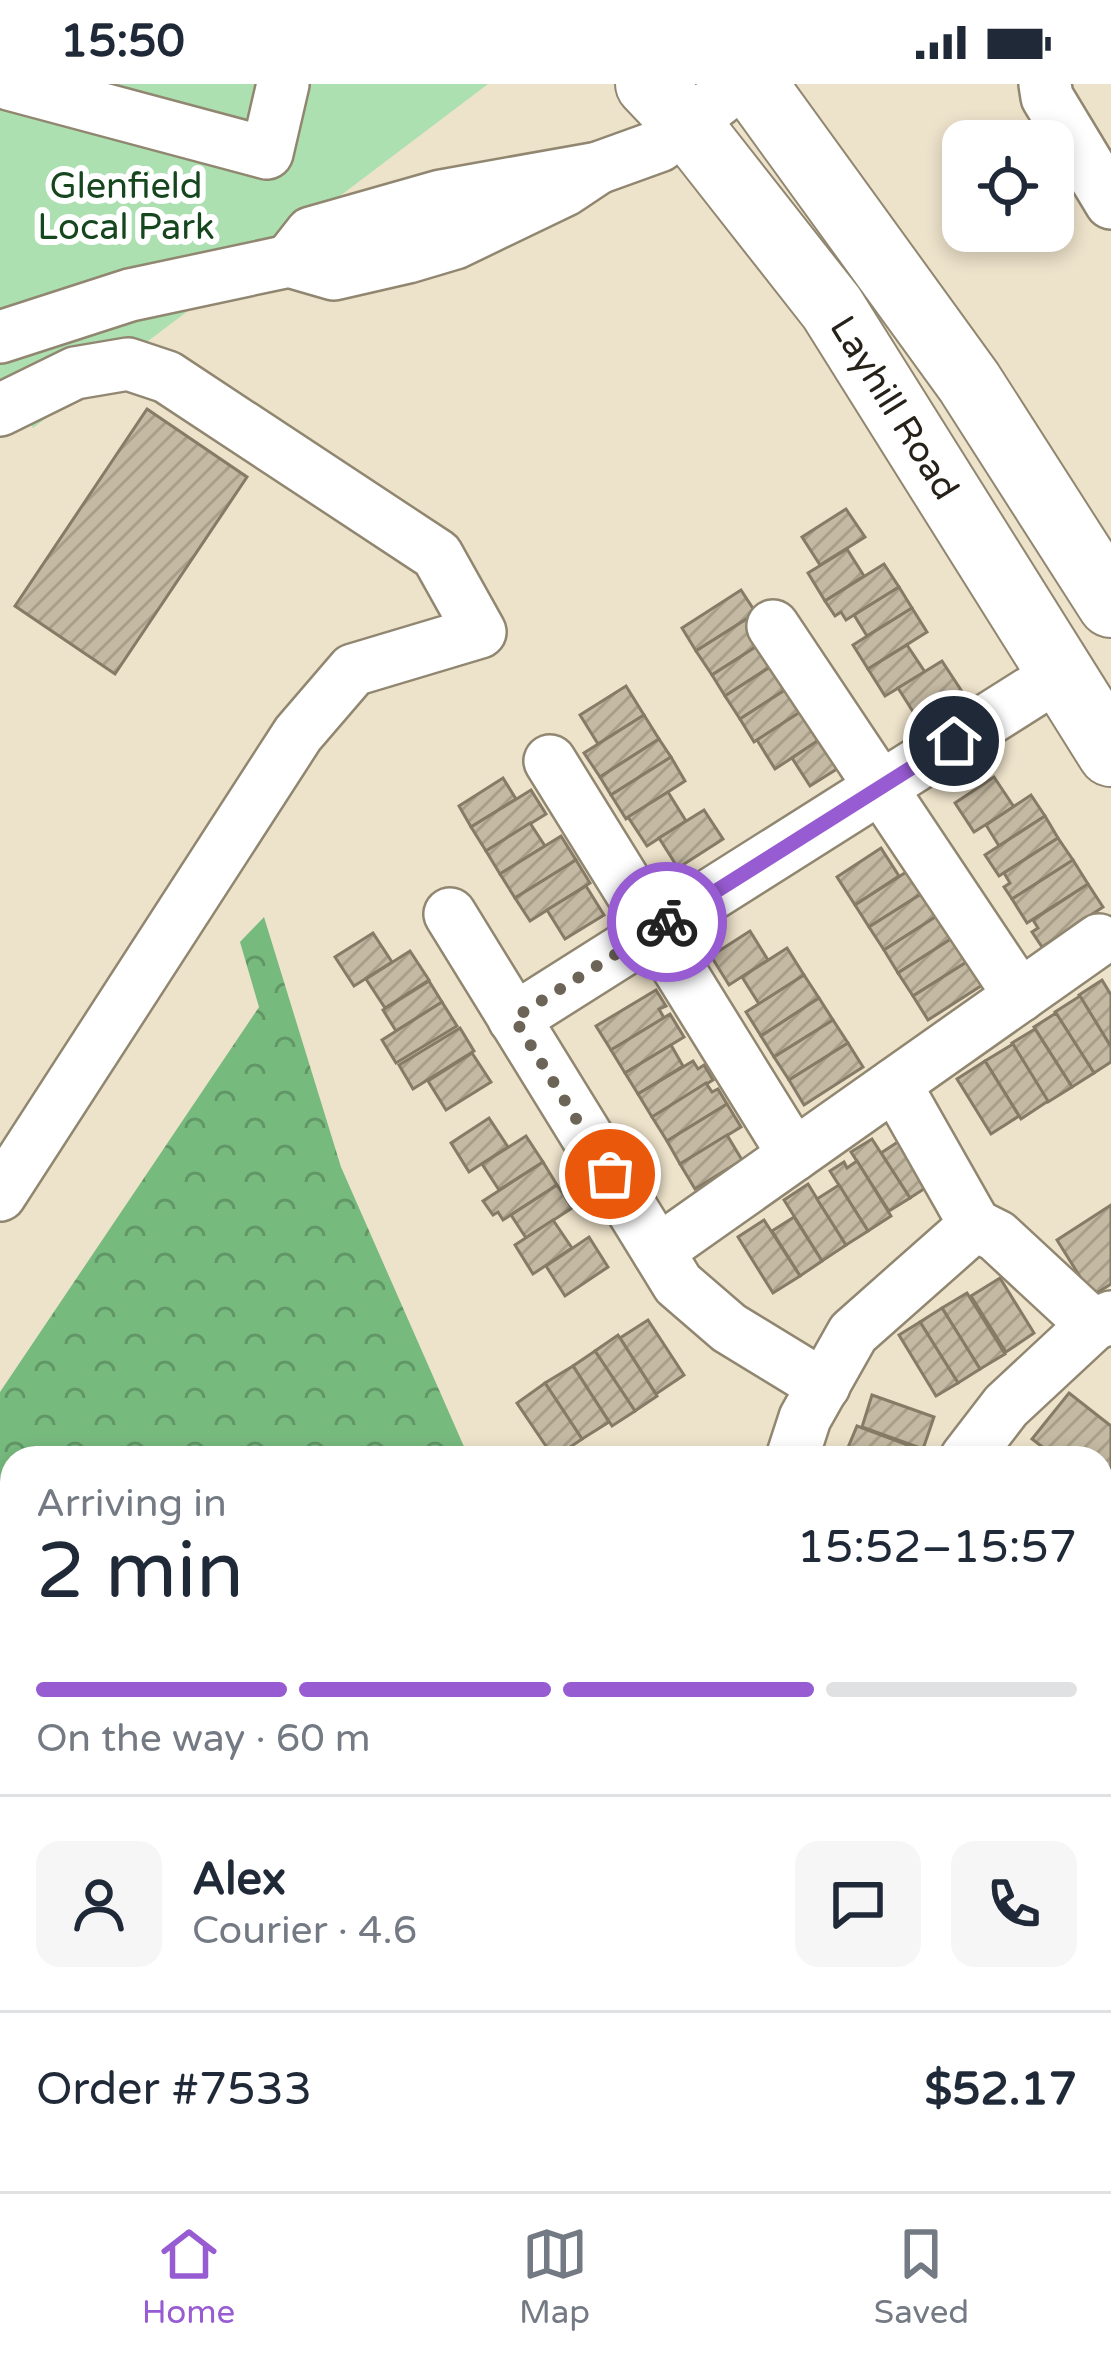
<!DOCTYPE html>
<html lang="en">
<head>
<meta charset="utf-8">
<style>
	:root { --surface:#fff; --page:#f6f6f7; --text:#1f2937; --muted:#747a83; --line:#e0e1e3; --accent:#975bd2 }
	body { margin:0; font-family:"Varela Round",sans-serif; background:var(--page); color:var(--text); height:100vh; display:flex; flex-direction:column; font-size:45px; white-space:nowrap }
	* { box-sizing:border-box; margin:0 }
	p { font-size:39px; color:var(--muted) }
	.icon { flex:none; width:66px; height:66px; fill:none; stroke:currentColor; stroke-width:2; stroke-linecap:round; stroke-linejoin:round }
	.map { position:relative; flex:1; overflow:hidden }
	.drawer { position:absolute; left:0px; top:1362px; width:1113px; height:747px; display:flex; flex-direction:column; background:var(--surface); border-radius:36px 36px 0 0; box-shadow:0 6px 18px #0003 }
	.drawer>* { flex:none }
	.fabs { position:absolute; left:942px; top:36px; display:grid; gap:24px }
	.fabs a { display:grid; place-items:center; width:132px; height:132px; border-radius:24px; background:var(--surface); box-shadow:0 6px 18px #0003; font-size:60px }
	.pin { position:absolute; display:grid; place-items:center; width:102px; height:102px; color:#fff; margin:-51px; border:6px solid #fff; border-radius:50%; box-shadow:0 3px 12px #0007 }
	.courier { position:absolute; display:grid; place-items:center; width:120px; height:120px; margin:-60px; border:9px solid #975bd2; border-radius:50%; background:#fff; color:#222; box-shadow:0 3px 15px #0007 }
	.overview em { font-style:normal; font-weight:600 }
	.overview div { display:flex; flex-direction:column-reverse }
	.overview { display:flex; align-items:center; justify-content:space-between; height:204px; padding:0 36px }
	h1 { font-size:78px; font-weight:600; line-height:90px }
	.bar { display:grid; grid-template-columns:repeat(4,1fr); gap:18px 12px; align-content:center; height:144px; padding:0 36px }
	.bar i { height:15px; border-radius:9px; background:var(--line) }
	.bar .active { background:var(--accent) }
	.bar p { grid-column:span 4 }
	.line { display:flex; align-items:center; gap:30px; padding:0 36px; border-top:3px solid var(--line) }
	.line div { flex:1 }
	.round { display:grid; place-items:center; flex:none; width:126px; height:126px; border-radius:24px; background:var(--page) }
	.status { display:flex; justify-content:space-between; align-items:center; height:84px; padding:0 60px; background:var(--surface); direction:ltr }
	.status svg { height:33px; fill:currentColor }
	.dock { display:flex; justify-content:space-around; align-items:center; height:168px; border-top:3px solid var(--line); background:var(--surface); font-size:33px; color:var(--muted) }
	.dock a { display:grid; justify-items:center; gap:6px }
	.dock .active { color:var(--accent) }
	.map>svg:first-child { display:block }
</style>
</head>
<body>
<div class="status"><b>15:50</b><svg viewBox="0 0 49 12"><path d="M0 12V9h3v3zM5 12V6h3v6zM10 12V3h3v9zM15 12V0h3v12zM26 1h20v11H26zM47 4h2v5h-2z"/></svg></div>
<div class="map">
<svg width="1111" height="2107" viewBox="0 0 1111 2107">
	<defs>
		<pattern id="forest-crowns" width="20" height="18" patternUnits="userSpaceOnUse" patternTransform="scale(3)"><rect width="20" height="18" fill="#77ba7e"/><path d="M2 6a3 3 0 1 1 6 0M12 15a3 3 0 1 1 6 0" fill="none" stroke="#619766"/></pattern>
		<pattern id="building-hatch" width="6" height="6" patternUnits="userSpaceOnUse" patternTransform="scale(3)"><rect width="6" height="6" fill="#c4b9a2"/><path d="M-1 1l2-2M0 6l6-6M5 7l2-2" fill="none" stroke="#a89f8b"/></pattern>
	</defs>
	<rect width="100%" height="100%" fill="#ede2ca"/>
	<path fill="url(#forest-crowns)" d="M 264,833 L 341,1083 L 469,1374 L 12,1374 L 12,1760 L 0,1769 L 0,1308 L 259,923 L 240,858 Z"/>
	<path fill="#ace0b0" d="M 0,0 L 488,0 L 33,344 L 0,296 Z"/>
	<g fill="url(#building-hatch)" stroke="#867b66" stroke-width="3">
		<path d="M 147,325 L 247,393 L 115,590 L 15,522 Z"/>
		<path d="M 846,425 L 865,453 L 820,481 L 802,453 Z"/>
		<path d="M 847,465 L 864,492 L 825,517 L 808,489 Z"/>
		<path d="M 884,480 L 899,503 L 846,536 L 841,528 L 835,532 L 825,517 Z"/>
		<path d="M 899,503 L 912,524 L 867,552 L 854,531 Z"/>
		<path d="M 741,506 L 756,529 L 696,567 L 682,544 Z"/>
		<path d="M 912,524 L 927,548 L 868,585 L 853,561 Z"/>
		<path d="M 756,529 L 771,553 L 712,591 L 696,567 Z"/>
		<path d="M 771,553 L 784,574 L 725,612 L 712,591 Z"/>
		<path d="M 907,561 L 925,588 L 885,612 L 868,585 Z"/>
		<path d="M 784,574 L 799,597 L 740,635 L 725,612 Z"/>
		<path d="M 942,577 L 961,606 L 917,634 L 898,604 Z"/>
		<path d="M 799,597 L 813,620 L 754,658 L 740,635 Z"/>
		<path d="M 626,602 L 644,631 L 598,660 L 580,631 Z"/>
		<path d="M 800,628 L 818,657 L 775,685 L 757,656 Z"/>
		<path d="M 644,631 L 659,655 L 600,693 L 584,669 Z"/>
		<path d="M 829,649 L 848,678 L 810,702 L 792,674 Z"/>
		<path d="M 659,655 L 671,673 L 611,711 L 600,693 Z"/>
		<path d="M 671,673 L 685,697 L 626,735 L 611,711 Z"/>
		<path d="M 994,693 L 1014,723 L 974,748 L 955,719 Z"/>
		<path d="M 503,694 L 516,715 L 471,743 L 459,722 Z"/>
		<path d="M 531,706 L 546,730 L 486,767 L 471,743 Z"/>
		<path d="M 668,708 L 686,737 L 647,762 L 628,733 Z"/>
		<path d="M 1031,711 L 1045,732 L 999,762 L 986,741 Z"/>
		<path d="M 704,726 L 723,755 L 678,784 L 659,754 Z"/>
		<path d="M 1045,732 L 1058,754 L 999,792 L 985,771 Z"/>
		<path d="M 530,739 L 545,762 L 500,790 L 486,767 Z"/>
		<path d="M 561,752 L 576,776 L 515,814 L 500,790 Z"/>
		<path d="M 1058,754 L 1073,776 L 1012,815 L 1004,803 L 1010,799 L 1004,789 Z"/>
		<path d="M 881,764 L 899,792 L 855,821 L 837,793 Z"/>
		<path d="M 576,776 L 590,799 L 530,837 L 515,814 Z"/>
		<path d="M 1073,776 L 1088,800 L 1027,839 L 1012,815 Z"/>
		<path d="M 914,783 L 929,805 L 869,843 L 855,821 Z"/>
		<path d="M 1088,800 L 1103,823 L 1042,863 L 1032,848 L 1038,844 L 1033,836 Z"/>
		<path d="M 586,802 L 604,831 L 565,855 L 547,826 Z"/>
		<path d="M 929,805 L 943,828 L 884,866 L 869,843 Z"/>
		<path d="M 943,828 L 957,851 L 898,889 L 884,866 Z"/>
		<path d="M 750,847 L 768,876 L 729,901 L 711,872 Z"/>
		<path d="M 373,849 L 392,878 L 354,902 L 335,873 Z"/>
		<path d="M 957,851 L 973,874 L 913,912 L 898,889 Z"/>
		<path d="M 787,864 L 804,891 L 759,920 L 742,893 Z"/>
		<path d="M 410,867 L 429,896 L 385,924 L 366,895 Z"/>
		<path d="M 973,874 L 987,898 L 928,936 L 913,912 Z"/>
		<path d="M 804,891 L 819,914 L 761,952 L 746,928 Z"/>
		<path d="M 1102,896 L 1111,911 L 1111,963 L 1079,911 Z"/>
		<path d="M 429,897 L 442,918 L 396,947 L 383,926 Z"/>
		<path d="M 656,906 L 666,922 L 659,925 L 664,934 L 611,966 L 596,942 Z"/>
		<path d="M 1080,912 L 1111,963 L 1111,978 L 1094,989 L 1055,928 Z"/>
		<path d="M 819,914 L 833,936 L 774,973 L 761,952 Z"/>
		<path d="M 442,918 L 457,942 L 396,979 L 382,956 Z"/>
		<path d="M 1056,929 L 1094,989 L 1072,1003 L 1034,943 Z"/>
		<path d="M 670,930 L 684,953 L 625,989 L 611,966 Z"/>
		<path d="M 833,936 L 848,959 L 789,996 L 774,973 Z"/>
		<path d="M 460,944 L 474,967 L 413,1005 L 399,981 Z"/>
		<path d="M 1035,945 L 1072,1003 L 1048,1018 L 1012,959 Z"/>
		<path d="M 848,959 L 863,983 L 804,1021 L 789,996 Z"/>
		<path d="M 1013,960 L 1048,1017 L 1021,1035 L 985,977 Z"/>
		<path d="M 671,961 L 683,982 L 638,1010 L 625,989 Z"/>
		<path d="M 472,969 L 491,998 L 446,1026 L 428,997 Z"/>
		<path d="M 693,977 L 698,985 L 704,981 L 713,996 L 652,1033 L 638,1010 Z"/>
		<path d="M 985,977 L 1019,1032 L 991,1050 L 957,995 Z"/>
		<path d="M 706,999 L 712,1008 L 718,1005 L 727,1020 L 667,1057 L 652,1033 Z"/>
		<path d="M 727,1020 L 741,1043 L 680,1080 L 667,1057 Z"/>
		<path d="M 489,1034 L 508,1063 L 469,1088 L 451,1059 Z"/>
		<path d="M 910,1050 L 939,1095 L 910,1114 L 881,1069 Z"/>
		<path d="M 727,1051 L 742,1076 L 695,1105 L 680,1080 Z"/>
		<path d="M 526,1052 L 543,1078 L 499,1106 L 482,1080 Z"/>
		<path d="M 872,1055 L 910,1114 L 889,1127 L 851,1068 Z"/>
		<path d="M 857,1077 L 891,1132 L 868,1147 L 830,1087 L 844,1078 L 847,1084 Z"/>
		<path d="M 543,1078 L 557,1101 L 503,1136 L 498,1128 L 493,1131 L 483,1117 Z"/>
		<path d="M 808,1100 L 846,1161 L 822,1177 L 784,1116 Z"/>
		<path d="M 557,1101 L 572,1124 L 526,1154 L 511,1131 Z"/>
		<path d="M 839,1101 L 868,1147 L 846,1161 L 817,1115 Z"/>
		<path d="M 1111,1121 L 1111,1200 L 1092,1212 L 1057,1156 Z"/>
		<path d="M 794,1133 L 822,1177 L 800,1192 L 772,1147 Z"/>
		<path d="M 553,1136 L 572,1164 L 533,1190 L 515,1161 Z"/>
		<path d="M 764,1136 L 800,1192 L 773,1209 L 738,1153 Z"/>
		<path d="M 589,1153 L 608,1183 L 565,1212 L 546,1182 Z"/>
		<path d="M 1000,1194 L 1034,1249 L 1006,1268 L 971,1212 Z"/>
		<path d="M 967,1209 L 1005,1270 L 980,1285 L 942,1224 Z"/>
		<path d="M 942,1224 L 980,1285 L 958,1299 L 920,1238 Z"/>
		<path d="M 648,1236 L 684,1291 L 656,1310 L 620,1254 Z"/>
		<path d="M 920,1238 L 958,1299 L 936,1312 L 899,1251 Z"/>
		<path d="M 618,1251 L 657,1312 L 635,1327 L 595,1267 Z"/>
		<path d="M 595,1267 L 635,1327 L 612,1342 L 573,1282 Z"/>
		<path d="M 573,1282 L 609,1338 L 582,1355 L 545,1299 Z"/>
		<path d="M 545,1299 L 582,1355 L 554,1374 L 517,1319 Z"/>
		<path d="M 1069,1309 L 1111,1342 L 1111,1412 L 1101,1404 L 1101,1374 L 1057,1374 L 1032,1355 Z"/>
		<path d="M 872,1311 L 934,1333 L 923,1365 L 862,1343 Z"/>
		<path d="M 857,1342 L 924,1367 L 921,1374 L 868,1374 L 847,1366 Z"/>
		<path d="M 1103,1502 L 1111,1509 L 1111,1537 L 1101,1549 Z"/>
		<path d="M 1107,1581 L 1111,1584 L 1111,1618 L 1101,1609 L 1101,1588 Z"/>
		<path d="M 1101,1609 L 1111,1618 L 1111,1662 L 1101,1654 Z"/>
		<path d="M 1105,1794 L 1111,1799 L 1111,1842 L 1101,1833 L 1101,1799 Z"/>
		<path d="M 1101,1833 L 1111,1842 L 1111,1885 L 1101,1877 Z"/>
		<path d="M 1101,1877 L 1111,1885 L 1111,1892 L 1101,1904 Z"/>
		<path d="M 8,1934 L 12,1940 L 12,2000 L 0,1984 L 0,1941 Z"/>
		<path d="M 0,1984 L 12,2000 L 12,2021 L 1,2029 Z"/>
		<path d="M 119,2097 L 190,2097 L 190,2107 L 119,2105 Z"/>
		<path d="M 338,2097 L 408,2097 L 400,2107 L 329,2107 Z"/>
		<path d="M 408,2097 L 636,2097 L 648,2107 L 400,2107 Z"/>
		<path d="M 636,2097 L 954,2097 L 946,2107 L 648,2107 Z"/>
	</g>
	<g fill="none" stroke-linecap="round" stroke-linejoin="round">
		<defs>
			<g id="minor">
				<path d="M 9,0 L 267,69 L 283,0"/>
				<path d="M 1045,0 L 1047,13 L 1111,119"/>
				<path d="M 289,177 L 311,149 L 441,112 L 598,84 L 659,62 L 739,0"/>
				<path d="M 0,253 L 130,211 L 289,177 L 334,190 L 408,173 L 455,159 L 565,106 L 598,84"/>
				<path d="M 0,326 L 75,289 L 128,280 L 167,293 L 437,471 L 480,548 L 353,586 L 298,650 L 0,1111"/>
				<path d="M 773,542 L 1020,912"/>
				<path d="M 550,677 L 794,1071"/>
				<path d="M 450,830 L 678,1200 L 729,1244 L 824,1302"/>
				<path d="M 514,935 L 1060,590"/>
				<path d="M 895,1000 L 975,1141"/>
				<path d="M 658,1167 L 1099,856"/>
				<path d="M 792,1374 L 805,1334 L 853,1249 L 975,1141 L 997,1152 L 1093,1241"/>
				<path d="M 966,1374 L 1006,1322 L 1093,1241 L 1111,1233"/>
				<path d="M 1101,1466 L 1111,1474"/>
				<path d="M 1101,1754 L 1111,1742"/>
				<path d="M 0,2067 L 12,2058"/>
				<path d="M 1101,2072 L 1111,2060"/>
				<path d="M 77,2097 L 77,2107"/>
				<path d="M 263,2107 L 267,2097"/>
				<path d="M 1072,2107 L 1081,2097"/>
			</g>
			<g id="major">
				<path d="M 649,0 L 689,42 L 832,224 L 1111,669"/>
				<path d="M 753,0 L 969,298 L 1111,520"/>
			</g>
		</defs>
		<use href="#minor" stroke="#918771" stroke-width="56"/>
		<use href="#major" stroke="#918771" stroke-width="70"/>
		<use href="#minor" stroke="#fff" stroke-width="51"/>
		<use href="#major" stroke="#fff" stroke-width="66"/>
	</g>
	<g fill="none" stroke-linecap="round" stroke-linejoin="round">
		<path stroke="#6c6557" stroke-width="12" stroke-dasharray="0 21.6" d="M 610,1090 L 514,934 L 667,838"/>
		<path stroke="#975bd2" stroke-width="15" d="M 667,838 L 954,657"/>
	</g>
	<g text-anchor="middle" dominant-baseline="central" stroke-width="12" stroke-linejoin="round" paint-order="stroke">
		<g font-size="36" fill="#15461e" stroke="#fff">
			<text x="126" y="102">Glenfield<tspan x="126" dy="41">Local Park</tspan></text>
		</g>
		<g font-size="36" fill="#262219" stroke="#fff">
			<text transform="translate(894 324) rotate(58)">Layhill Road</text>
		</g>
	</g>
</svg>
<div class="fabs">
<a><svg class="icon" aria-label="locate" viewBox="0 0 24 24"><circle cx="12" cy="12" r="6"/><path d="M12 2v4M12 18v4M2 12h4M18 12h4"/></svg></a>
</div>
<div class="pin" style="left:610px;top:1090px;background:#ea580c"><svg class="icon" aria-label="bag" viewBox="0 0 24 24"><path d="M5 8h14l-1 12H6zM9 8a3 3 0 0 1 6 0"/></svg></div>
<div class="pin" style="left:954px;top:657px;background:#1f2937"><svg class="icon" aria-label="home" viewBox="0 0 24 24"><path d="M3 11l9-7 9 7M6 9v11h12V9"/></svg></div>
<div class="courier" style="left:667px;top:838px"><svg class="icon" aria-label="bike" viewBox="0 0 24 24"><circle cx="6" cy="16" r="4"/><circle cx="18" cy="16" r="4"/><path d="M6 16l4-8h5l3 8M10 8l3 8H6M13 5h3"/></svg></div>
<section class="drawer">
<div class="overview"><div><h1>2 min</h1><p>Arriving in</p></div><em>15:52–15:57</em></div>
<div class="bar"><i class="active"></i><i class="active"></i><i class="active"></i><i></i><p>On the way · 60 m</p></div>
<div class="line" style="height:216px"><a class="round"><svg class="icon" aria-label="person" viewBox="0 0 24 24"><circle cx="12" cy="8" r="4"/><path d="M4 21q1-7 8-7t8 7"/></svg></a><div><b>Alex</b><p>Courier · 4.6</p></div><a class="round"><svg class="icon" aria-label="chat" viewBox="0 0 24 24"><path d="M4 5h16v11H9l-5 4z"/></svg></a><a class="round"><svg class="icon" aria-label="phone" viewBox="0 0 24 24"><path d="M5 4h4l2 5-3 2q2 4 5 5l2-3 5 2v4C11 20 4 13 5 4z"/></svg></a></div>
<div class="line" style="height:156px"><div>Order #7533</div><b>$52.17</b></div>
</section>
</div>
<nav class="dock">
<a class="active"><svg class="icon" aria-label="home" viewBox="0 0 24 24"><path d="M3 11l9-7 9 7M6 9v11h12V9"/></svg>Home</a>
<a><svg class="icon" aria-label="map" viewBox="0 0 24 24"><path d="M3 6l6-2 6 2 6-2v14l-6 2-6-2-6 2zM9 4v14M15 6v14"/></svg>Map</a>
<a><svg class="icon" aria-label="saved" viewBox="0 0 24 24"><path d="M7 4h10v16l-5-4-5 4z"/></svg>Saved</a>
</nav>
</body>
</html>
